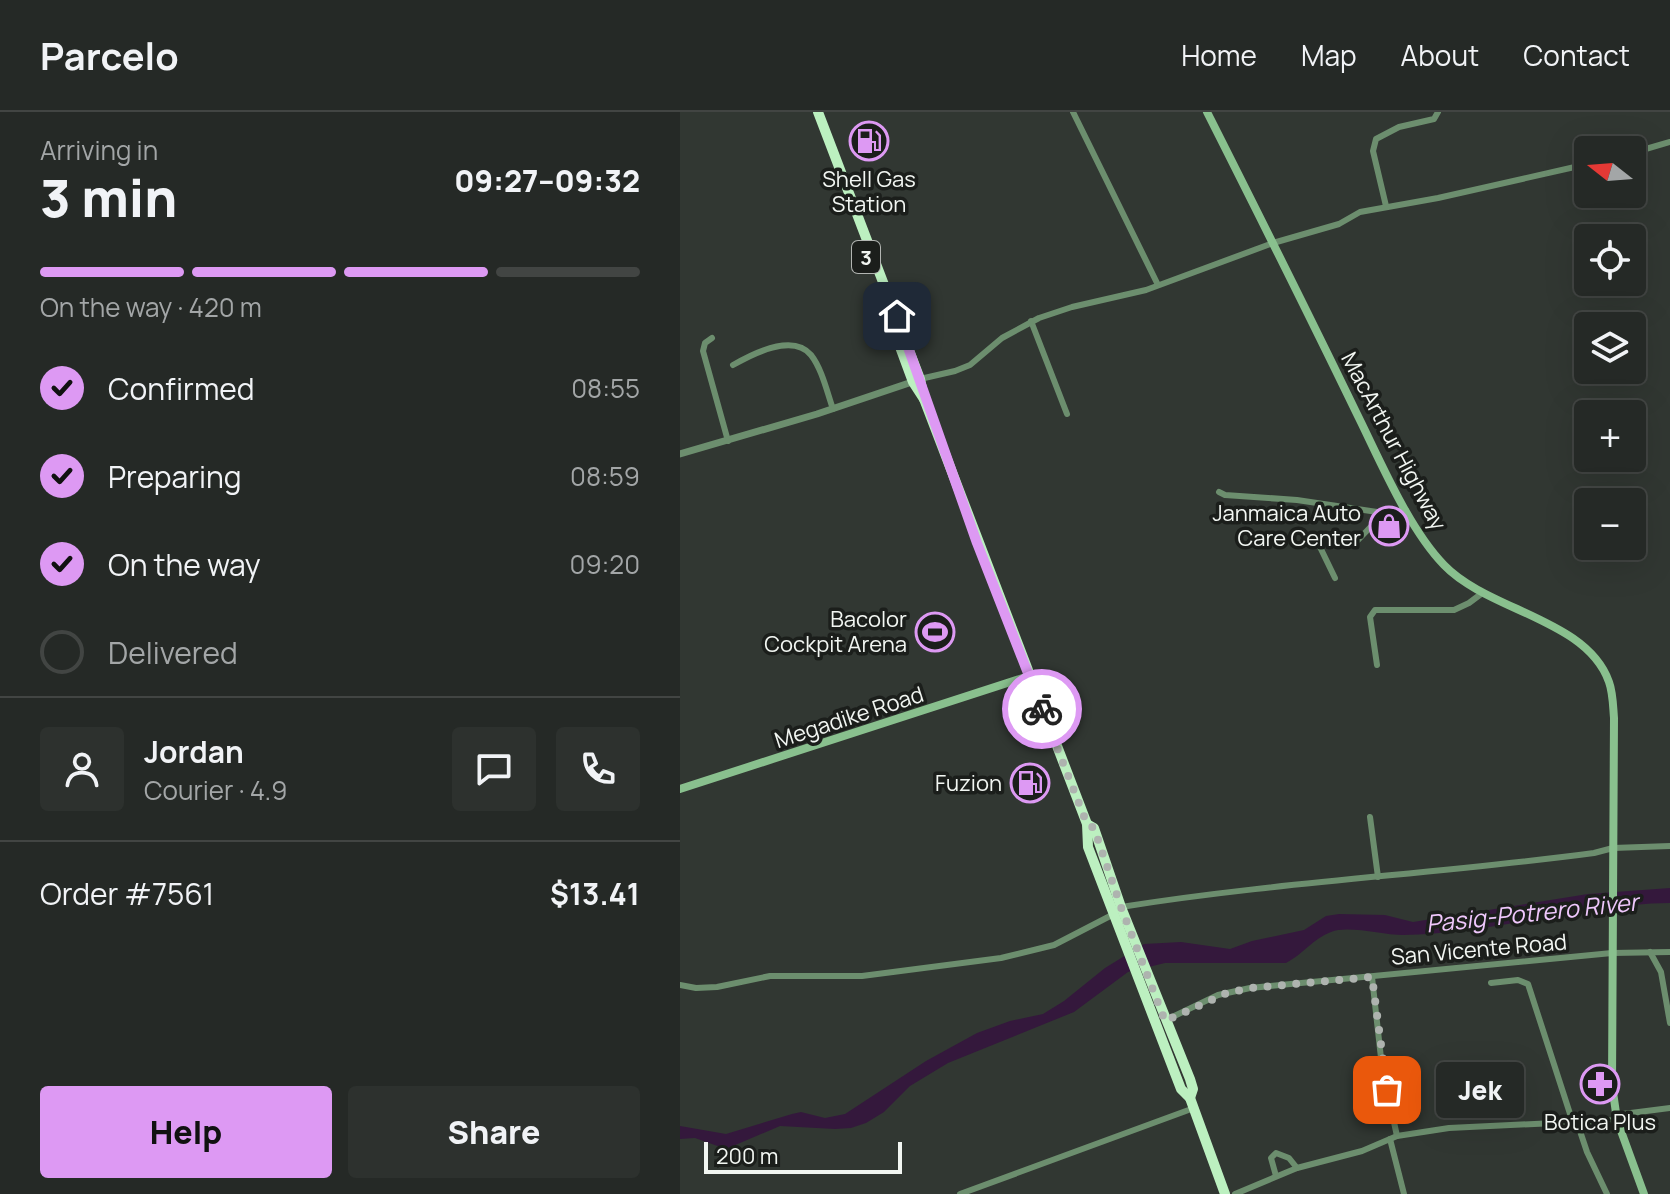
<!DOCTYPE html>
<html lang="en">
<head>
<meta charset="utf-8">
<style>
	:root { --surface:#252926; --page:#2d312e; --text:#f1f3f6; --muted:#a3a6a7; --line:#424543; --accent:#dd99f3 }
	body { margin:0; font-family:Manrope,sans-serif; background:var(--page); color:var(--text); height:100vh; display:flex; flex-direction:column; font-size:30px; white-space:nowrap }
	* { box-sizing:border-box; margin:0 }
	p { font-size:26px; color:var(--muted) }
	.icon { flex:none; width:44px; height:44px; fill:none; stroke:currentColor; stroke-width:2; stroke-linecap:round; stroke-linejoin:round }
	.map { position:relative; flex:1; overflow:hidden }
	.panel { display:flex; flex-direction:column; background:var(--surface); width:680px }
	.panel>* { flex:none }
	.needle { width:52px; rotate:287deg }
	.tools { position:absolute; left:894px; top:24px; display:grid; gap:16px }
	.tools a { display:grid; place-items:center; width:72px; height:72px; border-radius:8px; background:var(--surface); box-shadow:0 8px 32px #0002,0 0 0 2px var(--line); font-size:40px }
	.scale { position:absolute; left:24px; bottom:20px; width:198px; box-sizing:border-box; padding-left:8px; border:4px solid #f2f6f2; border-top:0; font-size:22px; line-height:28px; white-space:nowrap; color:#f2f6f2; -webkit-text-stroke:6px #1b1e1b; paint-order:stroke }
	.pin { position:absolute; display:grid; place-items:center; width:68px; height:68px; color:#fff; margin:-34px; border-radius:16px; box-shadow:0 4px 12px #0006 }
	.courier { position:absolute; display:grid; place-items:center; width:80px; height:80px; margin:-40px; border:6px solid #dd99f3; border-radius:50%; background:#fff; color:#222; box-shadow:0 2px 10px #0007 }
	.bubble { position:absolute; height:56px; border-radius:8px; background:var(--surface); box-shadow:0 8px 32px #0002,0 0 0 2px var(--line); font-size:26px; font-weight:800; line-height:56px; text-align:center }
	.overview em { font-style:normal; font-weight:800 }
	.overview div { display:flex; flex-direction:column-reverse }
	.overview { display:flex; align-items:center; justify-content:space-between; height:136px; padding:0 40px }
	h1 { font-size:52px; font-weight:800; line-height:60px }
	.bar { display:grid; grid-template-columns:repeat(4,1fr); gap:12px 8px; align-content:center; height:96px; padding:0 40px }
	.bar i { height:10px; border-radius:6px; background:var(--line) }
	.bar .on { background:var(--accent) }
	.bar p { grid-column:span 4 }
	.line { display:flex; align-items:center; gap:20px; padding:0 40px; border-top:2px solid var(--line) }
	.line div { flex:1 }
	.round { display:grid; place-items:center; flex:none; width:84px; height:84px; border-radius:8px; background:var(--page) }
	ol { padding:0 40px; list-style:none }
	li { display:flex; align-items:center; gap:24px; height:88px }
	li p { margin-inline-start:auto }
	li .icon { padding:8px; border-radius:50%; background:var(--accent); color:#111; stroke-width:4 }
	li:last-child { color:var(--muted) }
	li i { width:44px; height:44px; border:4px solid var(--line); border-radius:50% }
	.button { display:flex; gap:16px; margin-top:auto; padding:16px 40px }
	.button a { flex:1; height:92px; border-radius:8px; background:var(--accent); color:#111; font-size:32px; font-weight:800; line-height:92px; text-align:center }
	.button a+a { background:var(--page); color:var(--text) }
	header { display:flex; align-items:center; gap:48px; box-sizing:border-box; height:112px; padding:0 40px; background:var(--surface); border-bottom:2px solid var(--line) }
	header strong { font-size:38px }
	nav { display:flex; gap:44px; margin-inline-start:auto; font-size:28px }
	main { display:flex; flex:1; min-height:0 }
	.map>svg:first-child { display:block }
</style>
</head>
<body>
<header>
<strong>Parcelo</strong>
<nav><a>Home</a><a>Map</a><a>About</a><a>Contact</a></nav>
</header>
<main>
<section class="panel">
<div class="overview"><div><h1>3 min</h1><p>Arriving in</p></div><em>09:27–09:32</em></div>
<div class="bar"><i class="on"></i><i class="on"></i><i class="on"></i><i></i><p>On the way · 420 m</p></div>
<ol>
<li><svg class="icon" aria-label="check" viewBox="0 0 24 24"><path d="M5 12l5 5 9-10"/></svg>Confirmed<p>08:55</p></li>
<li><svg class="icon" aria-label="check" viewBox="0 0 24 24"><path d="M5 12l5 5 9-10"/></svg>Preparing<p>08:59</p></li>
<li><svg class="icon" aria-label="check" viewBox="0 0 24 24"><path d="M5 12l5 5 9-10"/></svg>On the way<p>09:20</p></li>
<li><i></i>Delivered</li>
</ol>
<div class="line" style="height:144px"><a class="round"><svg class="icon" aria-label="person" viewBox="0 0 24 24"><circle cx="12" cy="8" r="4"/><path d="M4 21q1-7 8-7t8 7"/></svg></a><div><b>Jordan</b><p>Courier · 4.9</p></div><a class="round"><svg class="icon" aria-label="chat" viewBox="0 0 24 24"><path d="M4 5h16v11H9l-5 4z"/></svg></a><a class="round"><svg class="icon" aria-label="phone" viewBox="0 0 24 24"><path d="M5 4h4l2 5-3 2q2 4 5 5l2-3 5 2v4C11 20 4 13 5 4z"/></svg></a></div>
<div class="line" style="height:104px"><div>Order #7561</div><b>$13.41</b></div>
<div class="button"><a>Help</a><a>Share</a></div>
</section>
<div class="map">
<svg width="990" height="1082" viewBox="0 0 990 1082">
	<rect width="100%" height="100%" fill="#313732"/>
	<path fill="#34183c" d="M 990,776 L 990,791 C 900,792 813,822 723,823 C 703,823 668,813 651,820 C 634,826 622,843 606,851 L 485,851 L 448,860 L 394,900 L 268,951 L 230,974 L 204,1000 L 186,1011 L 171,1016 L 155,1017 L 100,1014 L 46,1037 L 15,1026 L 0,1027 L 0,1014 L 46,1022 L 112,1002 L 121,1000 L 145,1006 L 165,1002 L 246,949 L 297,921 L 330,909 L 363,902 L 384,889 L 425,856 L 464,832 L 501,830 L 550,837 L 572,829 L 624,818 L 646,804 L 659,802 L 705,803 L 733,810 L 908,782 Z"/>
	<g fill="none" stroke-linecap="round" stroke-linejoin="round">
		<g stroke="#6c8e6e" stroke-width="6">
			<path d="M 393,0 L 478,173"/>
			<path d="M 952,41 L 990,30"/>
			<path d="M 706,94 L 693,39 L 696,27 L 719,15 L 754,7 L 758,0"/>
			<path d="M 351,209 L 387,302"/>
			<path d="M 32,226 L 25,231 L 23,239 L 48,329"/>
			<path d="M 53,253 C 72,242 113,221 131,243 C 142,257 147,280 153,297"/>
			<path d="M 240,267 L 275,259 L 290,253 L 322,226 L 359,206 L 392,195 L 466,178 L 593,131 L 659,112 L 680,100 L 758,86 L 908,52"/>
			<path d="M 539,380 L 545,383 L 617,388 L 704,401 L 726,398"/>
			<path d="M 655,466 L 639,433 L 648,428 L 678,428 L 704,401"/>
			<path d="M 697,553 L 690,505 L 695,498 L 774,498 L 789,491 L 801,482"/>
			<path d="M 690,705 L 698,765"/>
			<path d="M 441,795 C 598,770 756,762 914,741 L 933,736 L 990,734"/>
			<path d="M 970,840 L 981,860 L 990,911"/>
			<path d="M 692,865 L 702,955 L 717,1024"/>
			<path d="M 811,871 L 838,868 L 848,872 L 893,1011"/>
			<path d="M 0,873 L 16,876 L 37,875 L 90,864 L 182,864 L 321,846 L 374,833 L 434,802"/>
			<path d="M 486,908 L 538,883 L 570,876 L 932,841 L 990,840"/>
			<path d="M 935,1003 L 990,996"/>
			<path d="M 897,1010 L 907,1040 L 927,1082"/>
			<path d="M 710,1027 L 724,1082"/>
			<path d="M 596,1064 L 591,1046 L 596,1041 L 609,1046 L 617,1056"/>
			<path d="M 280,1082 L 514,996"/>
			<path d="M 555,1082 L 617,1056 L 682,1039 L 717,1024 L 769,1016 L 937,1008"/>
		</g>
		<path stroke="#6c8e6e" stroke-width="7" d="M 0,342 L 137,302 L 235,269"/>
		<g stroke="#89c08e" stroke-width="8">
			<path d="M 527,0 C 577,99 627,199 676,300 C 699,346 728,416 764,453 C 808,499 907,507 929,570 C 933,581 933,594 934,606 L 932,973 L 937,1008 L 964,1082"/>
			<path d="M 0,677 L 349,564"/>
		</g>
		<g stroke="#bcf0c0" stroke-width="10">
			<path d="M 138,0 L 240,267 L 244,287 L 407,712 L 408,735 L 501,977 L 510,986 L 545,1082"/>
			<path d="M 199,178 L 233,270 L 244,287"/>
			<path d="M 407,712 L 414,716 L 441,795 L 510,967 L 513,977 L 510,986"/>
		</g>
	</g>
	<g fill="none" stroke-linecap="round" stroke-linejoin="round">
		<path stroke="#aeb3af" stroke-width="8" stroke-dasharray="0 14.4" d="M 362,597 L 407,712 L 414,716 L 441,795 L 485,909 L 547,881 L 570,876 L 692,865 L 707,978"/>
		<path stroke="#dd99f3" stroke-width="10" d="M 217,204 L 297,431 L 362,597"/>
	</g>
	<defs>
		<symbol id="fuel-ring" viewBox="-11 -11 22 22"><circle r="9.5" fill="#1b1e1b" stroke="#dd99f3" stroke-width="1.5"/><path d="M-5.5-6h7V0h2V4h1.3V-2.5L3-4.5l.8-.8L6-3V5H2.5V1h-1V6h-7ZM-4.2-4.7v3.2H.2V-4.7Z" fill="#dd99f3"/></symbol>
		<symbol id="shop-ring" viewBox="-11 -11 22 22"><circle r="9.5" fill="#1b1e1b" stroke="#dd99f3" stroke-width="1.5"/><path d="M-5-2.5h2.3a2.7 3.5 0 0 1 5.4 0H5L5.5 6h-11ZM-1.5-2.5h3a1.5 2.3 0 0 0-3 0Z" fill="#dd99f3"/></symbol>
		<symbol id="stadium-ring" viewBox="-11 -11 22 22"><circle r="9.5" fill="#1b1e1b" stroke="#dd99f3" stroke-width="1.5"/><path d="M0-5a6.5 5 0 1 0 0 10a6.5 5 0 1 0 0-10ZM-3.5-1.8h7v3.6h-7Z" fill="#dd99f3"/></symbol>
		<symbol id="pharmacy-ring" viewBox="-11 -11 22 22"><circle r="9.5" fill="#1b1e1b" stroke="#dd99f3" stroke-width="1.5"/><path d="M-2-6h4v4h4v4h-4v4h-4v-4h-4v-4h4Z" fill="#dd99f3"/></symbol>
	</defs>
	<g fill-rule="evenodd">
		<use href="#fuel-ring" x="167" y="7" width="44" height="44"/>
		<use href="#shop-ring" x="687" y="392" width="44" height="44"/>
		<use href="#stadium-ring" x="233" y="498" width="44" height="44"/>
		<use href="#fuel-ring" x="328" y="649" width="44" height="44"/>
		<use href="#pharmacy-ring" x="898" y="950" width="44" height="44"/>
	</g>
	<g text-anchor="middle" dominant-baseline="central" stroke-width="7" stroke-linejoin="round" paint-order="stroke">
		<rect fill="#1b1e1b" stroke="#b2b5b2" stroke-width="2" x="172" y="129" width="28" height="32" rx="6"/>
		<g font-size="20" font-weight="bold" fill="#f2f6f2">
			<text x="186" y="145">3</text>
		</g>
		<g font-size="22" fill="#f2f6f2" stroke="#1b1e1b" text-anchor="end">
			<text x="189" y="67" text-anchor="middle">Shell Gas<tspan x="189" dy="25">Station</tspan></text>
			<text x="681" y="401">Janmaica Auto<tspan x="681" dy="25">Care Center</tspan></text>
			<text x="227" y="507">Bacolor<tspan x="227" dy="25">Cockpit Arena</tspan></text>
			<text x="322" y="671">Fuzion</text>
			<text x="920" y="1010" text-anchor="middle">Botica Plus</text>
		</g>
		<g font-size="22" fill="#f2f6f2" stroke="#1b1e1b">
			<text transform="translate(714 329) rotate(62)">MacArthur Highway</text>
			<text transform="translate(169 605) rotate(-18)">Megadike Road</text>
			<text transform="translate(799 837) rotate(-5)">San Vicente Road</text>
		</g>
		<g font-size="24" font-style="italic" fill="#efc7fc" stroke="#1b1e1b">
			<text transform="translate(852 800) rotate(-6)">Pasig-Potrero River</text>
		</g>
	</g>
</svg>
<div class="tools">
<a><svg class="needle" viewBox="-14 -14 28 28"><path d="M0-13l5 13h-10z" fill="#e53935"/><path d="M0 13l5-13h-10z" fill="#a3a6a7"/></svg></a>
<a><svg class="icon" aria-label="locate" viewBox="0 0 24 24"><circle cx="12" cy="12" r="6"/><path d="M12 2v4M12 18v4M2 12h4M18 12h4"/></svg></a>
<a><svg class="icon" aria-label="layers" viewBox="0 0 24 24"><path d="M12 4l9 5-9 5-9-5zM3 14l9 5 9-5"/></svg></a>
<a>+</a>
<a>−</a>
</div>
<div class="scale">200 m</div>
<div class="pin" style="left:707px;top:978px;background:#ea580c"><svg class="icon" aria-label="bag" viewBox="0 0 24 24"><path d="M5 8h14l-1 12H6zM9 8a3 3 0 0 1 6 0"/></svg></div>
<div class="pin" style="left:217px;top:204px;background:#1f2937"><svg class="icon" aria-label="home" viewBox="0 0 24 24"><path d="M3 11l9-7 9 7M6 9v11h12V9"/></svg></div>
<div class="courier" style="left:362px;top:597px"><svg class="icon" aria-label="bike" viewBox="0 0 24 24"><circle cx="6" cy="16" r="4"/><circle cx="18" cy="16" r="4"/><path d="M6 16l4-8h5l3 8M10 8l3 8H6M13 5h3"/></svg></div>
<div class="bubble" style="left:756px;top:950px;width:88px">Jek</div>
</div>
</main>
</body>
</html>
